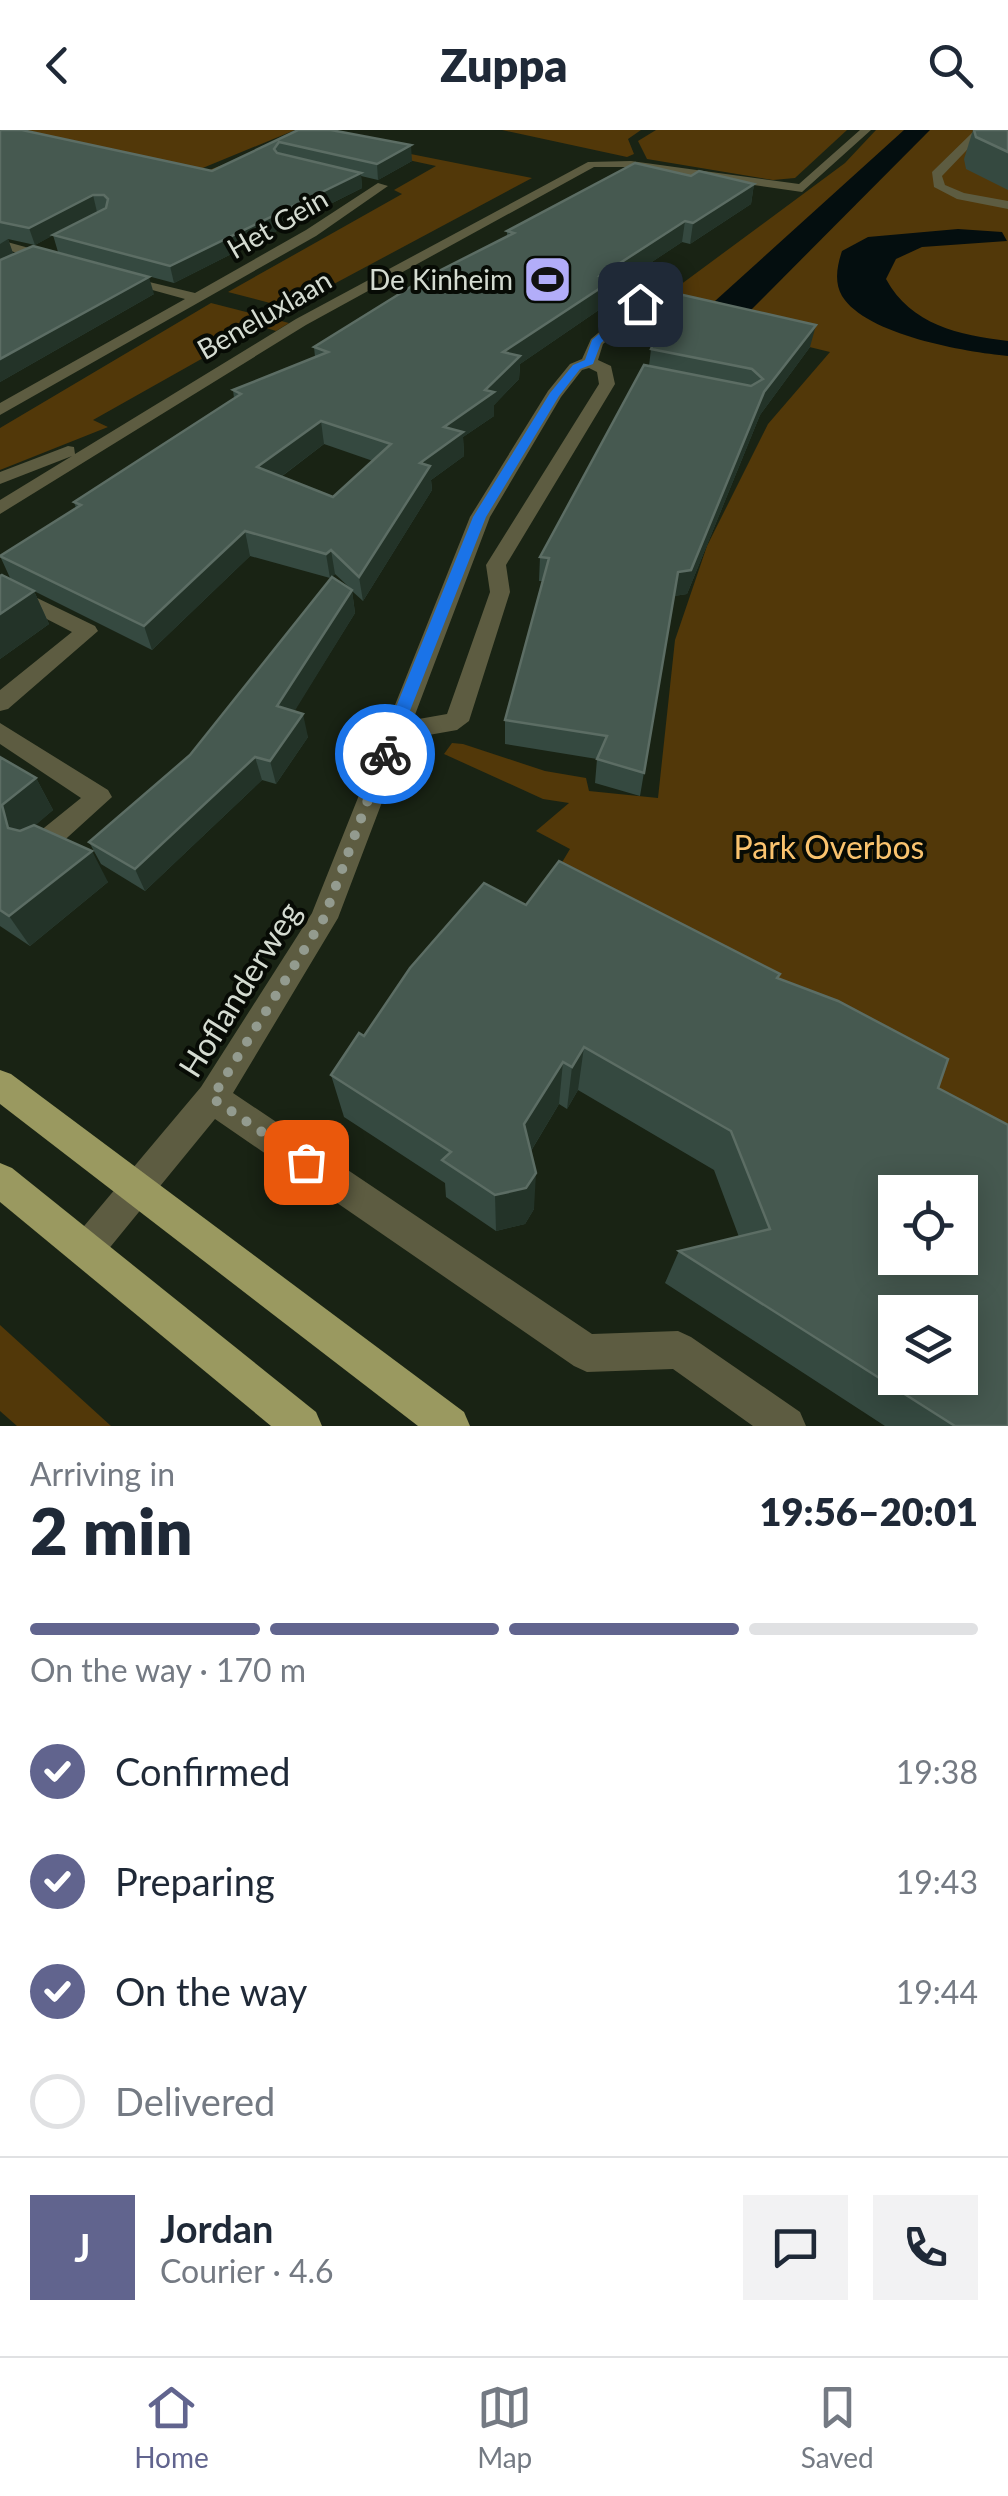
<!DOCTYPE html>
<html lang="en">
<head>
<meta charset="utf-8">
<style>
	:root { --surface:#fff; --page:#f2f2f3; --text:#1f2937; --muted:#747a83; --line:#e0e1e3; --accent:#61648e }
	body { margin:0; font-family:Lato,sans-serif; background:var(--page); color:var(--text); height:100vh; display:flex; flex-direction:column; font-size:38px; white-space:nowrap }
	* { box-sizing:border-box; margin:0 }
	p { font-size:32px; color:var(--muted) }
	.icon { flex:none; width:55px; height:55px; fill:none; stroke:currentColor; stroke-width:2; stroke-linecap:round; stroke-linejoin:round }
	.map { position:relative; height:1296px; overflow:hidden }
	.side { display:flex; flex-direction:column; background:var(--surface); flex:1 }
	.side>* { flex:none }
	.buttons { position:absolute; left:878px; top:1045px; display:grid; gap:20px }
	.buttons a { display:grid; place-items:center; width:100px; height:100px; border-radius:0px; background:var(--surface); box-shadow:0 5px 25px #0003; font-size:50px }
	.pin { position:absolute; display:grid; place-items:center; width:85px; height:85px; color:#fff; margin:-42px; border-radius:20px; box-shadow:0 5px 15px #0006 }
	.courier { position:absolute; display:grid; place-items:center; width:100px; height:100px; margin:-50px; border:8px solid #1a73e8; border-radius:50%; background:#fff; color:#222; box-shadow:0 2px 12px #0007 }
	.overview em { font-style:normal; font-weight:800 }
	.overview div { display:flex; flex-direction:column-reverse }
	.overview { display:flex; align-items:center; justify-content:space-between; height:170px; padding:0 30px }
	h1 { font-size:65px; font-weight:800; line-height:75px }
	.bar { display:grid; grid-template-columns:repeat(4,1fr); gap:15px 10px; align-content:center; height:120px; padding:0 30px }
	.bar i { height:12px; border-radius:8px; background:var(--line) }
	.bar .selected { background:var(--accent) }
	.bar p { grid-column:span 4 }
	.line { display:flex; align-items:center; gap:25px; padding:0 30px; border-top:2px solid var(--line) }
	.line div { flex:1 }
	.round { display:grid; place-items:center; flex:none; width:105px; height:105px; border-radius:0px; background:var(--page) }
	ol { padding:0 30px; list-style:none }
	li { display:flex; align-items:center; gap:30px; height:110px }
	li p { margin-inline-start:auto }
	li .icon { padding:10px; border-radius:50%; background:var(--accent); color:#fff; stroke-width:4 }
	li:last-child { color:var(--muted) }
	li i { width:55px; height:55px; border:5px solid var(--line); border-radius:50% }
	header { display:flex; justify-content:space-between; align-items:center; height:130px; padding:0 30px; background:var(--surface); font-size:45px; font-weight:800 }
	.tabs { display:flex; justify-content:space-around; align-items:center; height:140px; border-top:2px solid var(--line); background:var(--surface); font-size:28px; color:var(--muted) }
	.tabs a { display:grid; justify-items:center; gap:5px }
	.tabs .selected { color:var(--accent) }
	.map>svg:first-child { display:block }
</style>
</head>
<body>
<header><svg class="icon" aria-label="back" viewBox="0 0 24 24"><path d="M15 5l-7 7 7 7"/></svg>Zuppa<svg class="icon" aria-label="search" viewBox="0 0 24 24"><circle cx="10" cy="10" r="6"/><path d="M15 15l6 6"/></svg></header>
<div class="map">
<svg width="1008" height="1296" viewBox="0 0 1008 1296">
	<rect width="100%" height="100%" fill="#192314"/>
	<g fill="#523809">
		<path d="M 0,0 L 295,0 L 193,42 L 91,17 L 196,45 L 305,3 L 532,48 L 289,178 L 228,162 L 402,64 L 394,60 L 436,36 L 316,10 L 215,57 L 188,60 L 170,56 L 184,48 L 0,6 Z"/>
		<path d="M 502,0 L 641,0 L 628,9 L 634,24 L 627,27 Z"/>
		<path d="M 656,0 L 847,0 L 795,48 L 773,50 L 647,29 L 638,11 Z"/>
		<path d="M 876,0 L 1008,0 L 1008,1061 L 543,764 L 570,719 L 536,701 L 569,673 L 543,669 L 444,624 L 452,613 L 463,614 L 545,641 L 586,648 L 589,661 L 658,668 L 675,510 L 707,416 L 768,294 L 830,222 L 649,178 L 845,33 Z"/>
		<path d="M 211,173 L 289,193 L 276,201 L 260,196 L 93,290 L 108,297 L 0,340 L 0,298 Z"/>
		<path d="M 0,1195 L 111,1296 L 17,1296 L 0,1281 Z"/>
	</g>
	<g fill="#040e0f">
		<path d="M 904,0 L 930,0 L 750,181 L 715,171 Z"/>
		<path d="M 958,99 L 1002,102 L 1007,111 L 922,117 L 896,129 L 886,149 C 911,195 959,205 1008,211 L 1008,226 C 966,222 866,205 842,166 C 834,152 837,136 842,121 L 868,107 Z"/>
	</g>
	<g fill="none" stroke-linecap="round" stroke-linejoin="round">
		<g fill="#5d5c41" fill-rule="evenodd">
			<path d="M 860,0 L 871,0 L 802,62 L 631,37 L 594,37 L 306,195 L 0,384 L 0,370 L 72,326 L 0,354 L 0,342 L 68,316 L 74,317 L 75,324 L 296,189 L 588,32 L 631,31 L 799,54 Z"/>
			<path d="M 975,0 L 986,0 L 942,46 L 945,55 L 964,63 L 1008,71 L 1008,79 L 957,69 L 934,57 L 932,42 Z"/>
			<path d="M 378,53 L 388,56 L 316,106 L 0,285 L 0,273 L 185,169 L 116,150 L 116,144 L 195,163 L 306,100 Z"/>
			<path d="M 0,110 L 58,126 L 60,129 L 53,133 L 0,118 Z"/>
			<path d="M 635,172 L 647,175 L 603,214 L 598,230 L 611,236 L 615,254 L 506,435 L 510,462 L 469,591 L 457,600 L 406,609 L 338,788 L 233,963 L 592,1204 L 678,1201 L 691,1207 L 800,1282 L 806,1296 L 753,1296 L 673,1239 L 587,1242 L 574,1236 L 215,989 L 98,1132 L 86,1138 L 74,1132 L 68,1120 L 74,1108 L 201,957 L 312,783 L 470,387 L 548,261 L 570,234 L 582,229 L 591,209 ZM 589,238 L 597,242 L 599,254 L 486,435 L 490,462 L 447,584 L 413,590 L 490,387 L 561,267 L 582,240 Z"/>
			<path d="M 0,450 L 95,496 L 98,501 L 8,579 L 0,581 L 0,560 L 72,502 L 0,465 Z"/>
			<path d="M 0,593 L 108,660 L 112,667 L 47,726 L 38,729 L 29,726 L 25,718 L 29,710 L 81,668 L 0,614 Z"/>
		</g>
		<g fill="#9a9960" fill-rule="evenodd">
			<path d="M 0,940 L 11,944 L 464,1282 L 470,1296 L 418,1296 L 0,974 Z"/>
			<path d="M 0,1033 L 12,1038 L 316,1282 L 322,1296 L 271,1296 L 0,1072 Z"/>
		</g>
	</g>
	<g fill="#354940" fill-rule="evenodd">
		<path d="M 0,0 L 212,41 L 298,0 L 412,31 L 378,50 L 361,46 L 362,58 L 174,153 L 58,122 L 53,105 L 35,115 L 8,109 L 13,124 L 154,164 L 0,252 Z"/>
		<path d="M 973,0 L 1008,0 L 1008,60 L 966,39 L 964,29 Z"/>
		<path d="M 691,46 L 754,54 L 751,74 L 690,114 L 682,112 L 614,157 L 612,171 L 520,234 L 519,249 L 494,275 L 494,286 L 463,307 L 464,326 L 431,350 L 432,360 L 363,471 L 352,461 L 355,483 L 294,581 L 308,607 L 276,654 L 262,650 L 145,761 L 101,734 L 89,712 L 190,625 L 350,458 L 335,444 L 330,448 L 250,426 L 152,520 L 34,461 L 49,494 L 0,529 L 0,446 L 11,450 L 0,426 L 76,378 L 74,372 L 234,268 L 233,260 L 315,227 L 314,217 L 507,106 L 507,101 ZM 324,314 L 373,331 L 333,367 L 281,347 Z"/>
		<path d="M 810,217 L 760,285 L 687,464 L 674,466 L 640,666 L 595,653 L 597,629 L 505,614 L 505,590 L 543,451 L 539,451 L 540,427 L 649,236 L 651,219 Z"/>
		<path d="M 0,627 L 36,648 L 53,680 L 35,695 L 108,752 L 30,816 L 0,796 Z"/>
		<path d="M 526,775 L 778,848 L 938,958 L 1008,1296 L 885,1296 L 665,1153 L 679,1121 L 739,1107 L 714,1040 L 578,960 L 567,979 L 559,974 L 531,1021 L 534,1079 L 525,1094 L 496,1101 L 446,1067 L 445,1053 L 344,987 L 331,945 L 364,906 Z"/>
	</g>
	<g fill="#233328">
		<path d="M 411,15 L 412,31 L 378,50 L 377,34 Z"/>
		<path d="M 361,43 L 362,58 L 174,153 L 170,136 Z"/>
		<path d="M 754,54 L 751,74 L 690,114 L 693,93 Z"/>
		<path d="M 93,65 L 97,82 L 35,115 L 29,98 Z"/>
		<path d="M 685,91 L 682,112 L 614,157 L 612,171 L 520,234 L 519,249 L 494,275 L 494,286 L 463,307 L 464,326 L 431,350 L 432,360 L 363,471 L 359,447 L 420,333 L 444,297 L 485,260 L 503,222 L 600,146 Z"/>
		<path d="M 8,109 L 14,126 L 0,135 L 0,114 Z"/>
		<path d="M 149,147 L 154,164 L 0,252 L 0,229 Z"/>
		<path d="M 816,195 L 810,217 L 760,285 L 687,464 L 674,466 L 640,666 L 678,442 L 764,262 Z"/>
		<path d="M 321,291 L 324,314 L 262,361 L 257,337 Z"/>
		<path d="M 245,401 L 250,426 L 152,520 L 144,496 Z"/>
		<path d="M 331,420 L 335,444 L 330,448 L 326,424 Z"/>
		<path d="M 352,460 L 355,483 L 283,600 L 277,576 Z"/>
		<path d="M 34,461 L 49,494 L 0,529 L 0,484 Z"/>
		<path d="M 303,584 L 308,607 L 276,654 L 270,631 Z"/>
		<path d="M 255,627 L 262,650 L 145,761 L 135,739 Z"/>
		<path d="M 36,648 L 53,680 L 21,708 L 8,698 L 2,675 Z"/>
		<path d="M 92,721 L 108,752 L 30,816 L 9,786 Z"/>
		<path d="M 584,917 L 578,960 L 567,979 L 572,937 Z"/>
		<path d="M 563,932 L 559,974 L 523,1034 L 524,994 Z"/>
		<path d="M 536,1043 L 534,1079 L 525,1094 L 496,1101 L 495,1065 Z"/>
	</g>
	<g fill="#465950" stroke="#5c6d64" stroke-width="2.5" fill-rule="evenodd">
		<path d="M 0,0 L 22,0 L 212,41 L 298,0 L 331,0 L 411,15 L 377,34 L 279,12 L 274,19 L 277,23 L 361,43 L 170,136 L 53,105 L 106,78 L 108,69 L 104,65 L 93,65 L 29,98 L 0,92 Z"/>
		<path d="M 974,0 L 1008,0 L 1008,22 L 976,7 Z"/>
		<path d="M 635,33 L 691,46 L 699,41 L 754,54 L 693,93 L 685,91 L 600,146 L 614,149 L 503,222 L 520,226 L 485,260 L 494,262 L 444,297 L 463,302 L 420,333 L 430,336 L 359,447 L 331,420 L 326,424 L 245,401 L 144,496 L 0,426 L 81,375 L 74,372 L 241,264 L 233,260 L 328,222 L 314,217 L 425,148 L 514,103 L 507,101 ZM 321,291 L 391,314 L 333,367 L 257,337 Z"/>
		<path d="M 33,116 L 149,147 L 0,229 L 0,130 Z"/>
		<path d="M 674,163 L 816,195 L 764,262 L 691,440 L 678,442 L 644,643 L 597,629 L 607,606 L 505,590 L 549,428 L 540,427 L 644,235 L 751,256 L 763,249 L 752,239 L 651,219 Z"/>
		<path d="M 2,445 L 34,461 L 0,484 L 0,446 Z"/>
		<path d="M 332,447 L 352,460 L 277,576 L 303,584 L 270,631 L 255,627 L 135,739 L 89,712 L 190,625 Z"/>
		<path d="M 0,627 L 36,648 L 2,675 L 8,698 L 20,701 L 34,695 L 92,721 L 9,786 L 0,780 Z"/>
		<path d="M 559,731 L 780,844 L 777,848 L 838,871 L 948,929 L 938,958 L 1008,995 L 1008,1296 L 955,1296 L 679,1121 L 770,1099 L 731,1001 L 584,917 L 572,937 L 563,932 L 524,994 L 536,1043 L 526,1058 L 495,1065 L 442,1030 L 451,1022 L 331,945 L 359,903 L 364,906 L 410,838 L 484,753 L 526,775 ZM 895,1062 L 960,1062 L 960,1128 L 895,1128 ZM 895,1182 L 960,1182 L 960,1248 L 895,1248 Z"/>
	</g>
	<path fill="#1a73e8" d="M 637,172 L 645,174 L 601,213 L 593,234 L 580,239 L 559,266 L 486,387 L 393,624 L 385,630 L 380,628 L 377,624 L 473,387 L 550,263 L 573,235 L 585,230 L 592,210 Z"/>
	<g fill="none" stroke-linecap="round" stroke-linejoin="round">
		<path stroke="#939b8f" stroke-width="10" stroke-dasharray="0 18" d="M 306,1032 L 212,968 L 324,788 L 385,624"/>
	</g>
	<defs>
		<symbol id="stadium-square" viewBox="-11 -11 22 22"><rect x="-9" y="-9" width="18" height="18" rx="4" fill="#b2adf9" stroke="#070b05"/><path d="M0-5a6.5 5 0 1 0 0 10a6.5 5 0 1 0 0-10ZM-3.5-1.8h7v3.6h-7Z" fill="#111"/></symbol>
	</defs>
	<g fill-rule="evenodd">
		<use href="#stadium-square" x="520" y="122" width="55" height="55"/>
	</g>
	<g text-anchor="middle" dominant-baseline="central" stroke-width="8" stroke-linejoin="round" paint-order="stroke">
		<g font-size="28" fill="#d4dbd1" stroke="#070b05">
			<text transform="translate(277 93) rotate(-30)">Het Gein</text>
			<text transform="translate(264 184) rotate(-30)">Beneluxlaan</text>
		</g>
		<g font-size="28" fill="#d4dbd1" stroke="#070b05" text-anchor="end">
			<text x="513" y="149">De Kinheim</text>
		</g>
		<g font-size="32" fill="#fac36e" stroke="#070b05">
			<text x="829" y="716">Park Overbos</text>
		</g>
		<g font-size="32" fill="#d4dbd1" stroke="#070b05">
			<text transform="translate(239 859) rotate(-58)">Hoflanderweg</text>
		</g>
	</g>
</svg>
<div class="buttons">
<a><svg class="icon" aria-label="locate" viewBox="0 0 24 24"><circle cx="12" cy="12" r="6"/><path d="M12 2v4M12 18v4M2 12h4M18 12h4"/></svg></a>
<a><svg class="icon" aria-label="layers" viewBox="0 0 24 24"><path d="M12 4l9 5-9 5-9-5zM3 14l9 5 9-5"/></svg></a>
</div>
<div class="pin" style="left:306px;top:1032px;background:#ea580c"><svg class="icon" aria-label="bag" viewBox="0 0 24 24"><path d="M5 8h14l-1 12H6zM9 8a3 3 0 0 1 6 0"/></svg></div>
<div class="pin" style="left:640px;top:174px;background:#1f2937"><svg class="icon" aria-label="home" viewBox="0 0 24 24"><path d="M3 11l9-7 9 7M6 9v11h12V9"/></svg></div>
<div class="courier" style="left:385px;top:624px"><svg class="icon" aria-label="bike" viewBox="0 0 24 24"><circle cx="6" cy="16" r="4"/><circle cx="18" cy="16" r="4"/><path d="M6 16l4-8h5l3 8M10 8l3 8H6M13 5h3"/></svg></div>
</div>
<section class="side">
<div class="overview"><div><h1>2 min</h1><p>Arriving in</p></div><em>19:56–20:01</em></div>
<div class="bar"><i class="selected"></i><i class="selected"></i><i class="selected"></i><i></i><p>On the way · 170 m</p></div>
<ol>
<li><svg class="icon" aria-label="check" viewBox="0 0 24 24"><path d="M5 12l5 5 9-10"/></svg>Confirmed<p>19:38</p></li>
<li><svg class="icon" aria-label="check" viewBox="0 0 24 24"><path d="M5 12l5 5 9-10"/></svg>Preparing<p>19:43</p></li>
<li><svg class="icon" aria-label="check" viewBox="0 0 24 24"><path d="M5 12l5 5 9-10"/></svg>On the way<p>19:44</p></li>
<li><i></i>Delivered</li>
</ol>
<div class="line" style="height:180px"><b class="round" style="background:var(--accent);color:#fff">J</b><div><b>Jordan</b><p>Courier · 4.6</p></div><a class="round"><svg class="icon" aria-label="chat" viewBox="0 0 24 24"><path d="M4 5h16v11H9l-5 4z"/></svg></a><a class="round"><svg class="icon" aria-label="phone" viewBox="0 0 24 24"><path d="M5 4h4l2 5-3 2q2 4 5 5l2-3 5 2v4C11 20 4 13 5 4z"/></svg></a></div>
</section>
<nav class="tabs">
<a class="selected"><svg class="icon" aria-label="home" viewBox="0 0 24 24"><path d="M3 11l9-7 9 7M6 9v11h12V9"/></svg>Home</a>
<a><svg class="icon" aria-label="map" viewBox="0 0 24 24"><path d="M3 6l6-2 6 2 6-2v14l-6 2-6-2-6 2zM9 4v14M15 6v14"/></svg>Map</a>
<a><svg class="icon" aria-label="saved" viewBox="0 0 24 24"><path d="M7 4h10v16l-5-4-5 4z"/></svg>Saved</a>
</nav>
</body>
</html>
